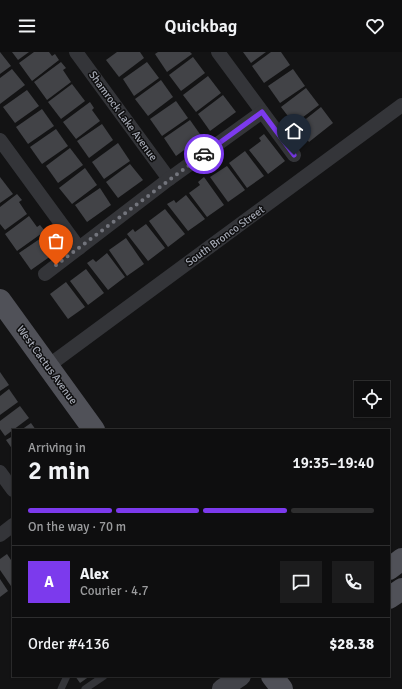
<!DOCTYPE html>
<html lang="en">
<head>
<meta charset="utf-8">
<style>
	:root { --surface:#0e0e0f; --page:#1c1c1d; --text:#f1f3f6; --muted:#9b9c9e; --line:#2e2e2f; --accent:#7c3aed }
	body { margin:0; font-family:Signika,sans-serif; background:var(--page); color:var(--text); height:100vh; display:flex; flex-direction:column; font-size:15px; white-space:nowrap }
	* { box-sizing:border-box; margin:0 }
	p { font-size:13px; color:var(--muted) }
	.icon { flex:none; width:22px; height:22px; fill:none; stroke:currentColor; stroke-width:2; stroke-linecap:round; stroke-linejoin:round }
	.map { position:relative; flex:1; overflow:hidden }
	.drawer { position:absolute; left:12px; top:377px; width:378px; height:248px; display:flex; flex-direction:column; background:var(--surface); border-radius:0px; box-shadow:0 1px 3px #0004,0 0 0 1px var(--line) }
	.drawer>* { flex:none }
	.controls { position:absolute; left:354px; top:329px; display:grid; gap:8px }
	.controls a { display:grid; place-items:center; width:36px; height:36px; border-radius:0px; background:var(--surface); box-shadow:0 1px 3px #0004,0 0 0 1px var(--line); font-size:20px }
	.pin { position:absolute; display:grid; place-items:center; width:34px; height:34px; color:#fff; margin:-41px -17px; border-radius:50% 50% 50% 0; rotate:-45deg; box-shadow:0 0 4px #0007 }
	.pin .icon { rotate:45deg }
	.courier { position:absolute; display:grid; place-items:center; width:40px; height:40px; margin:-20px; border:3px solid #7c3aed; border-radius:50%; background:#fff; color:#222; box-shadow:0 1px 5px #0007 }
	.summary em { font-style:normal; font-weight:600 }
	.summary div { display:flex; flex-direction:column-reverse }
	.summary { display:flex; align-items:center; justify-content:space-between; height:68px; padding:0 16px }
	h1 { font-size:26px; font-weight:600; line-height:30px }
	.bar { display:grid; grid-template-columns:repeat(4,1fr); gap:6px 4px; align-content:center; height:48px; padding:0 16px }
	.bar i { height:5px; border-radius:3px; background:var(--line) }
	.bar .on { background:var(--accent) }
	.bar p { grid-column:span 4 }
	.line { display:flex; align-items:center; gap:10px; padding:0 16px; border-top:1px solid var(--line) }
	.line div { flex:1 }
	.round { display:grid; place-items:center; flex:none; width:42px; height:42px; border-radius:0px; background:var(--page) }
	header { display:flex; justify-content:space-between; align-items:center; height:52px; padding:0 16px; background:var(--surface); font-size:18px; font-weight:600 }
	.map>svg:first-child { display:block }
</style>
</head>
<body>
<header><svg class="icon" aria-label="menu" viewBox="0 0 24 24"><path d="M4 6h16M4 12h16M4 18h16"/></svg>Quickbag<svg class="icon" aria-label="heart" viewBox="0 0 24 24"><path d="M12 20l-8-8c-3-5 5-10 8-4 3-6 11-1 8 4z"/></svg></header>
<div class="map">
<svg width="402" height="637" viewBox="0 0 402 637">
	<rect width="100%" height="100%" fill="#131314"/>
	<g fill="#424347">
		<path d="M 0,0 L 11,14 L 0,22 Z"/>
		<path d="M 12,0 L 29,0 L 18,8 Z"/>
		<path d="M 34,0 L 49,0 L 52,4 L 55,2 L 59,8 L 32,29 L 19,11 Z"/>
		<path d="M 117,0 L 140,0 L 144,6 L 119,25 L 106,8 Z"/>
		<path d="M 158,0 L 190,0 L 192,2 L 167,20 L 155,2 Z"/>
		<path d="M 243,0 L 266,0 L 251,11 Z"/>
		<path d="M 271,0 L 281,0 L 290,13 L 264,31 L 252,14 Z"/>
		<path d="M 193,5 L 205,21 L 181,39 L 169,23 Z"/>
		<path d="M 61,10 L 66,16 L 63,18 L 71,30 L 47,48 L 34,30 Z"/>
		<path d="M 147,10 L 159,26 L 134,44 L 123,27 Z"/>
		<path d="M 12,17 L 25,33 L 0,52 L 0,26 Z"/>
		<path d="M 293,17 L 305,34 L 280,51 L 268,34 Z"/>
		<path d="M 208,24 L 221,41 L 196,60 L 183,43 Z"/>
		<path d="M 161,28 L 173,45 L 148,64 L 135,47 Z"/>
		<path d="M 72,32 L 85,49 L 61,67 L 48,50 Z"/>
		<path d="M 306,36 L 319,53 L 294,72 L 281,55 Z"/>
		<path d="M 27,38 L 39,54 L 15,71 L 3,55 Z"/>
		<path d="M 223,43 L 236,60 L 210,79 L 198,62 Z"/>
		<path d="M 176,49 L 188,66 L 162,84 L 150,67 Z"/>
		<path d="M 90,50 L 94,56 L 92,58 L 100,69 L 76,87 L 63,70 Z"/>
		<path d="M 321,55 L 333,71 L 309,90 L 297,74 Z"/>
		<path d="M 42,57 L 54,74 L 28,92 L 16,75 Z"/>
		<path d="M 190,68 L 202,85 L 176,104 L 164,86 Z"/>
		<path d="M 102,72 L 113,88 L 89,106 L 77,89 Z"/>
		<path d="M 56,77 L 68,94 L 42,112 L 30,95 Z"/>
		<path d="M 264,82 L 285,109 L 268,122 L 249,98 L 261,89 L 259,86 Z"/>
		<path d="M 118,91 L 130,109 L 104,127 L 92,110 Z"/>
		<path d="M 70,96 L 83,113 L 58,131 L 46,114 Z"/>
		<path d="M 245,99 L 264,124 L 247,136 L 229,111 Z"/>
		<path d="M 130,112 L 143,128 L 118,146 L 106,130 Z"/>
		<path d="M 227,114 L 245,138 L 228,150 L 210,125 Z"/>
		<path d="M 85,116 L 97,133 L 72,152 L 59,136 Z"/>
		<path d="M 0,125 L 13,142 L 0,151 Z"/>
		<path d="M 204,125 L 224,153 L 207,165 L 189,141 L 200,133 L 198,130 Z"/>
		<path d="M 100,136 L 111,153 L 87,170 L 75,153 Z"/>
		<path d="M 17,142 L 22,148 L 19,150 L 27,162 L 5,178 L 0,172 L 0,155 Z"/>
		<path d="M 186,143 L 205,167 L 188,179 L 167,152 L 174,148 L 176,151 Z"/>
		<path d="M 165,157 L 185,182 L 168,195 L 149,169 Z"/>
		<path d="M 29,164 L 37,175 L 40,173 L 45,179 L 17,199 L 5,182 Z"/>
		<path d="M 146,172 L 165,196 L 148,209 L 127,182 L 133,177 L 135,180 Z"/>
		<path d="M 44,184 L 55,201 L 31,218 L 19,201 Z"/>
		<path d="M 126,186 L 144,212 L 127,224 L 109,198 Z"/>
		<path d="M 107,201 L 125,225 L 108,238 L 87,211 L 93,207 L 96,210 Z"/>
		<path d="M 86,217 L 104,241 L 88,253 L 70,229 Z"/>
		<path d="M 66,230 L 85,255 L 68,267 L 50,242 Z"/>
		<path d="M 0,320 L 9,333 L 0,339 Z"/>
		<path d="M 9,337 L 18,350 L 0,363 L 0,344 Z"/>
		<path d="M 20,354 L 29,366 L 5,384 L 0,377 L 0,369 Z"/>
		<path d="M 31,371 L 36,378 L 21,378 Z"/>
		<path d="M 13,384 L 13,398 L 6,388 Z"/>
		<path d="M 7,502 L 13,511 L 13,537 L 0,518 L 0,507 Z"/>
		<path d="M 0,527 L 8,539 L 0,545 Z"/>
		<path d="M 75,624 L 90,624 L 80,631 Z"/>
	</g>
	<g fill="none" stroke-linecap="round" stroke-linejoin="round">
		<g stroke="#343539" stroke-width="7">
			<path d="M 61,637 L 67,624"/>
			<path d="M 85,637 L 104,624"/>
		</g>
		<g stroke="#343539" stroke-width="14">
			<path d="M 76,0 L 169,127"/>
			<path d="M 218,0 L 294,103"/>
			<path d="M 0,88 L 79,196"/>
			<path d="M 45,222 L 169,127 L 262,60"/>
			<path d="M 48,314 L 402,53"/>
			<path d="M 0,420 L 13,438"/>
			<path d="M 0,483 L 13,473"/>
		</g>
		<path stroke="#424349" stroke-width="20" d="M 222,637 L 241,624"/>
		<g stroke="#505158" stroke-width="22">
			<path d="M 0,248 L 94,378"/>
			<path d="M 389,517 L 402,507"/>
			<path d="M 389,546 L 402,537"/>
			<path d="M 272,624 L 282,637"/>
		</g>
	</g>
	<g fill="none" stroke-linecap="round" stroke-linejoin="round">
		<path stroke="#72747c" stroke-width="4" stroke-dasharray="0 7.2" d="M 56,213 L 204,102"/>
		<path stroke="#7c3aed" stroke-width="5" d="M 204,102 L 262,60 L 294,103"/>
	</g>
	<g text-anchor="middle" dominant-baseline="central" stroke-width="3" stroke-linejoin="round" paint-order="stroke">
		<g font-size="11" fill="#a5a9b4" stroke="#0e0e0f">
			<text transform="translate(123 64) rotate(54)">Shamrock Lake Avenue</text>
			<text transform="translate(225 184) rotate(-36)">South Bronco Street</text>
			<text transform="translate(47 313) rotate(54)">West Cactus Avenue</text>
		</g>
	</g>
</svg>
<div class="controls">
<a><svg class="icon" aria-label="locate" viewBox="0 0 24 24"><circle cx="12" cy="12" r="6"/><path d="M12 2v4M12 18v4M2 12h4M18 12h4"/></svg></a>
</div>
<div class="pin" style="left:56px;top:213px;background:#ea580c"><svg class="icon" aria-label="bag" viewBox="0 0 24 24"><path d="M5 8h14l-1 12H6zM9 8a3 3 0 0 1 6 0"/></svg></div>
<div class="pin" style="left:294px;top:103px;background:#1f2937"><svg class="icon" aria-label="home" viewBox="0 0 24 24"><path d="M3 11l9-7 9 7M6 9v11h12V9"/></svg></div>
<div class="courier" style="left:204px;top:102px"><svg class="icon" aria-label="car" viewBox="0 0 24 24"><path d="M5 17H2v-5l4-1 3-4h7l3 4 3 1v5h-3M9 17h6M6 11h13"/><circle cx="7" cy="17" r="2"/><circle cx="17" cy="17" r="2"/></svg></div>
<section class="drawer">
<div class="summary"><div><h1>2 min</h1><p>Arriving in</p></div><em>19:35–19:40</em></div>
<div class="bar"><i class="on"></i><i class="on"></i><i class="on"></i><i></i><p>On the way · 70 m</p></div>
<div class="line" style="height:72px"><b class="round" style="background:var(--accent);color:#fff">A</b><div><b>Alex</b><p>Courier · 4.7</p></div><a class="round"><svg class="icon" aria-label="chat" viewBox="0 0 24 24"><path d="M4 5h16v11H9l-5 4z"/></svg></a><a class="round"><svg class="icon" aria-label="phone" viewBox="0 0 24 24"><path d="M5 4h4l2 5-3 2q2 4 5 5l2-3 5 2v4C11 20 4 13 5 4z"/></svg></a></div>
<div class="line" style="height:52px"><div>Order #4136</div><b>$28.38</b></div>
</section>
</div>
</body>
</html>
